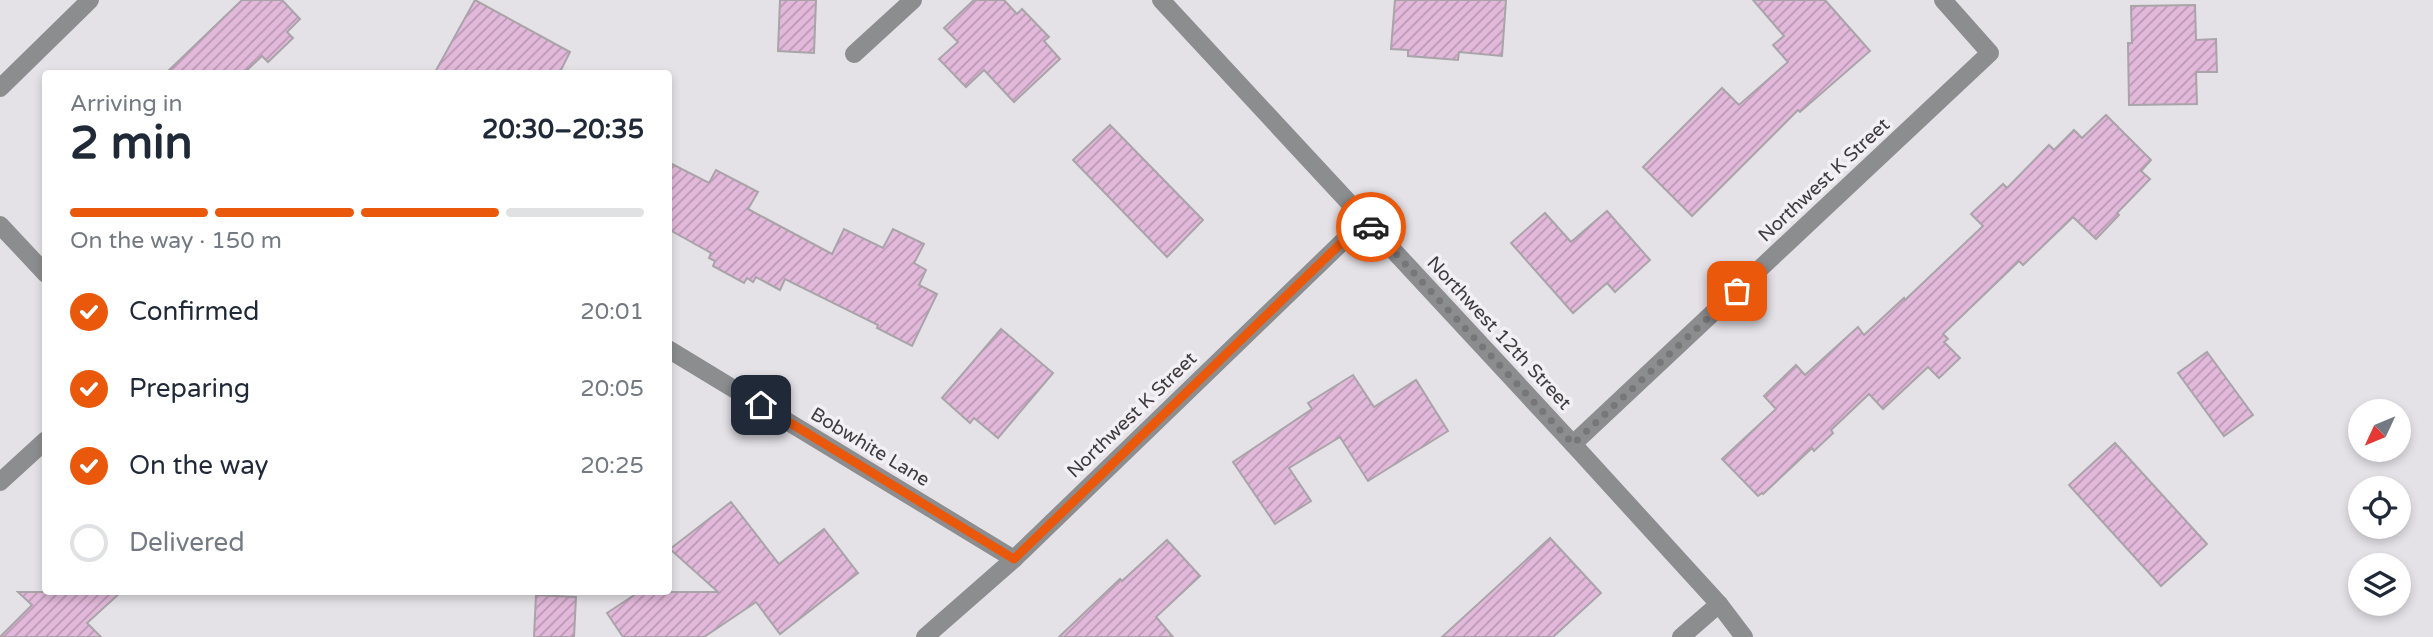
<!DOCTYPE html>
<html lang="en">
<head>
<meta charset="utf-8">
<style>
	:root { --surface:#fff; --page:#f2f2f3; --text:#1f2937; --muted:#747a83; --line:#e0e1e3; --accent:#ea580c }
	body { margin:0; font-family:"Varela Round",sans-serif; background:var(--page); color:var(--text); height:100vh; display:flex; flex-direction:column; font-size:26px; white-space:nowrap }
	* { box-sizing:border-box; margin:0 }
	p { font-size:23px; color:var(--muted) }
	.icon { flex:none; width:38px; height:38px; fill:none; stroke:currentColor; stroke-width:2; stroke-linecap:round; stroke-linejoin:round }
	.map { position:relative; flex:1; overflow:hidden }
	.side { position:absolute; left:42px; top:70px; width:630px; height:525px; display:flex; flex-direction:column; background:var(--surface); border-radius:7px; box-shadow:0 4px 10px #0003 }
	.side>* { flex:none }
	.needle { width:46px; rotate:226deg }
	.buttons { position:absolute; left:2348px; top:399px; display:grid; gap:14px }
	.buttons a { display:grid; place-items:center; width:63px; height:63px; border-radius:50%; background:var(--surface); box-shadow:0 4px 10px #0003; font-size:35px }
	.pin { position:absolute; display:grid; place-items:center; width:60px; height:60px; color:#fff; margin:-30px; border-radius:14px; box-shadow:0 4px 10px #0006 }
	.courier { position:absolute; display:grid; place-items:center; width:70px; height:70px; margin:-35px; border:5px solid #ea580c; border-radius:50%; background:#fff; color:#222; box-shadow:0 2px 9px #0007 }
	.headline em { font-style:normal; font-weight:700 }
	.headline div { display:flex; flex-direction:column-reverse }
	.headline { display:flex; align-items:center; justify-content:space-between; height:119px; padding:0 28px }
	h1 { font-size:46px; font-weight:700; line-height:52px }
	.bar { display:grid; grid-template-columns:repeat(4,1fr); gap:10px 7px; align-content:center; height:84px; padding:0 28px }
	.bar i { height:9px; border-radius:5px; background:var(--line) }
	.bar .selected { background:var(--accent) }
	.bar p { grid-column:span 4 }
	ol { padding:0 28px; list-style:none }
	li { display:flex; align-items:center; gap:21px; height:77px }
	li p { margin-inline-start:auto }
	li .icon { padding:7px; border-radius:50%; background:var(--accent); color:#fff; stroke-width:4 }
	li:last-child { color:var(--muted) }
	li i { width:38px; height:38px; border:4px solid var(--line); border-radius:50% }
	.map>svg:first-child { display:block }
</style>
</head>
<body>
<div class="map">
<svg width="2433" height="637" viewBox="0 0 2433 637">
	<defs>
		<pattern id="building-hatch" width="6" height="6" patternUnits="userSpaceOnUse" patternTransform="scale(1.75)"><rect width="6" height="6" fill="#e3b9db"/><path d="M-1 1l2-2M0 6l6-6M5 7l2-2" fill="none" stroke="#b998b3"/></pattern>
	</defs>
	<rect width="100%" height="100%" fill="#e4e2e7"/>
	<g fill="url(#building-hatch)" stroke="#a9a4a8" stroke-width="2">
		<path d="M 242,0 L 282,0 L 300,19 L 287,32 L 293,38 L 268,62 L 262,56 L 243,74 L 165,74 Z"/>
		<path d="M 475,0 L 570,52 L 559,74 L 434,74 Z"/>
		<path d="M 780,0 L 816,0 L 814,53 L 778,51 Z"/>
		<path d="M 974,0 L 1004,0 L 1017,14 L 1022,9 L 1049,37 L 1044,41 L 1060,59 L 1014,102 L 984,70 L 966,87 L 939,59 L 958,42 L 944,28 Z"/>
		<path d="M 1395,0 L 1506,0 L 1502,56 L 1459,52 L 1458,60 L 1408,56 L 1408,50 L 1391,49 Z"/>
		<path d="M 1753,0 L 1825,0 L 1870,51 L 1800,112 L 1798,110 L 1692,216 L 1643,167 L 1722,88 L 1739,105 L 1788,62 L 1773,45 L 1784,36 Z"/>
		<path d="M 2195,5 L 2196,40 L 2216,39 L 2217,72 L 2196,72 L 2197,104 L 2129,105 L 2128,43 L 2132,43 L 2131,6 Z"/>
		<path d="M 2106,115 L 2151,160 L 2141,171 L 2150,179 L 2117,213 L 2119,215 L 2096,239 L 2073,217 L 2023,265 L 2019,261 L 1943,334 L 1948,339 L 1944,342 L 1960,358 L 1939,378 L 1928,367 L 1883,409 L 1869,394 L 1831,430 L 1833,433 L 1814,451 L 1812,448 L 1763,494 L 1762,493 L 1758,496 L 1722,459 L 1776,409 L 1764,396 L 1796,365 L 1805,375 L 1858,327 L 1864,335 L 1904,298 L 1905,300 L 1983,226 L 1971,214 L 2003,184 L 2007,188 L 2049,145 L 2054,150 L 2074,130 L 2082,138 Z"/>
		<path d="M 1110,125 L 1203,220 L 1167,257 L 1073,160 Z"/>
		<path d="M 668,162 L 709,183 L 716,170 L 758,192 L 748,209 L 832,254 L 844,229 L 883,248 L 893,229 L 924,244 L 914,263 L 926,270 L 919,285 L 937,294 L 912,346 L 877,328 L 878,325 L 785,279 L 780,290 L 756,277 L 753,282 L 747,278 L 744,283 L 713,266 L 715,261 L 709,258 L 711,253 L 668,229 Z"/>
		<path d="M 1607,211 L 1650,260 L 1615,292 L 1607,283 L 1573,313 L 1511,243 L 1545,213 L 1571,242 Z"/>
		<path d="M 1001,329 L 1053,373 L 998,438 L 974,418 L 970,423 L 942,398 Z"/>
		<path d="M 2207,352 L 2253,415 L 2224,436 L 2178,373 Z"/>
		<path d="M 1353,375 L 1374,407 L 1416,380 L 1448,431 L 1368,481 L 1340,437 L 1289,468 L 1311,501 L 1275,524 L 1233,462 L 1312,409 L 1308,403 Z"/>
		<path d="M 2115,443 L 2207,544 L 2161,586 L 2069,485 Z"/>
		<path d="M 731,502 L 779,564 L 824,529 L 858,573 L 780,634 L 756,602 L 704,637 L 623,637 L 607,613 L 639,592 L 718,592 L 670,549 Z"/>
		<path d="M 1550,538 L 1601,593 L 1553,637 L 1442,637 Z"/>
		<path d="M 1167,540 L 1200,576 L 1156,617 L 1173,637 L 1059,637 L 1120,579 L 1122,581 Z"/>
		<path d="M 18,592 L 121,592 L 87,623 L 101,637 L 0,637 L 32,605 Z"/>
		<path d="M 536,595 L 576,597 L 574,637 L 534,637 Z"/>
	</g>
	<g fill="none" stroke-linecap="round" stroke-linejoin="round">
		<g stroke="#8c8d8f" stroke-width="18">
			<path d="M 1161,0 L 1573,444 L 1719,604 L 1744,637"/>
			<path d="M 854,54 L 913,0"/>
			<path d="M 0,88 L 90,0"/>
			<path d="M 0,225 L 46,274"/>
			<path d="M 668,349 L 1014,559"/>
			<path d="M 1573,444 L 1990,53 L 1943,0"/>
			<path d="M 0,482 L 46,440"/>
			<path d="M 925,637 L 1014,559 L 1365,220"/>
			<path d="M 1681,637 L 1719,604"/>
		</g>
	</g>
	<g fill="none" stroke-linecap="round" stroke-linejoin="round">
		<path stroke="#777679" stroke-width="7" stroke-dasharray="0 12.6" d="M 1371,227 L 1573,444 L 1737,291"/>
		<path stroke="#ea580c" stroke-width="9" d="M 761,405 L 1014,559 L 1365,220 L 1371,227"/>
	</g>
	<g text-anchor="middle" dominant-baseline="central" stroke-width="7" stroke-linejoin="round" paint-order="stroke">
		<g font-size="19" fill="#3d3c3e" stroke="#f2f0f4">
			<text transform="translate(1824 180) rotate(-43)">Northwest K Street</text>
			<text transform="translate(1499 333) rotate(47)">Northwest 12th Street</text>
			<text transform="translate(1132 415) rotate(-44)">Northwest K Street</text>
			<text transform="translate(870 447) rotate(31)">Bobwhite Lane</text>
		</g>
	</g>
</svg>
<div class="buttons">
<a><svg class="needle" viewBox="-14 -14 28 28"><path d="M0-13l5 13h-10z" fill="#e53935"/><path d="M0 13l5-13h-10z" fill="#747a83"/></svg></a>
<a><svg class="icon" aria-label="locate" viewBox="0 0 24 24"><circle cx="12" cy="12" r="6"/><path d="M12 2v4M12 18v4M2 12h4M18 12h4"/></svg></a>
<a><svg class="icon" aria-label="layers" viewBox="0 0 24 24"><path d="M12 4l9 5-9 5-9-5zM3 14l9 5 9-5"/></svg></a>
</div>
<div class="pin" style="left:1737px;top:291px;background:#ea580c"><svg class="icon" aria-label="bag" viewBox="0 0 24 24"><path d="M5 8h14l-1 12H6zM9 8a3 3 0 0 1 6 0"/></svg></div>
<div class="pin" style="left:761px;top:405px;background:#1f2937"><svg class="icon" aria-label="home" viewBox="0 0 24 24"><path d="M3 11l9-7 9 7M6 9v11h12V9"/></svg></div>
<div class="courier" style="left:1371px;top:227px"><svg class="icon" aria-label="car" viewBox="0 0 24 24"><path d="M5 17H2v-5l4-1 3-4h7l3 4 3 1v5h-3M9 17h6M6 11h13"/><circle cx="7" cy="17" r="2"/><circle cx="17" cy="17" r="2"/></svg></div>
<section class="side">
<div class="headline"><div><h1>2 min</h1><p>Arriving in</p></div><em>20:30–20:35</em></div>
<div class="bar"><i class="selected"></i><i class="selected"></i><i class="selected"></i><i></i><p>On the way · 150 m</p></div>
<ol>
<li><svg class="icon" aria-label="check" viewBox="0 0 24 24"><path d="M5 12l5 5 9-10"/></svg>Confirmed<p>20:01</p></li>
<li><svg class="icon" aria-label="check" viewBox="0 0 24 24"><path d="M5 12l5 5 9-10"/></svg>Preparing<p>20:05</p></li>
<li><svg class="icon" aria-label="check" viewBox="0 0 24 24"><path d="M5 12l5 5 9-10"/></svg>On the way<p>20:25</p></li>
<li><i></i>Delivered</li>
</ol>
</section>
</div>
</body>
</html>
